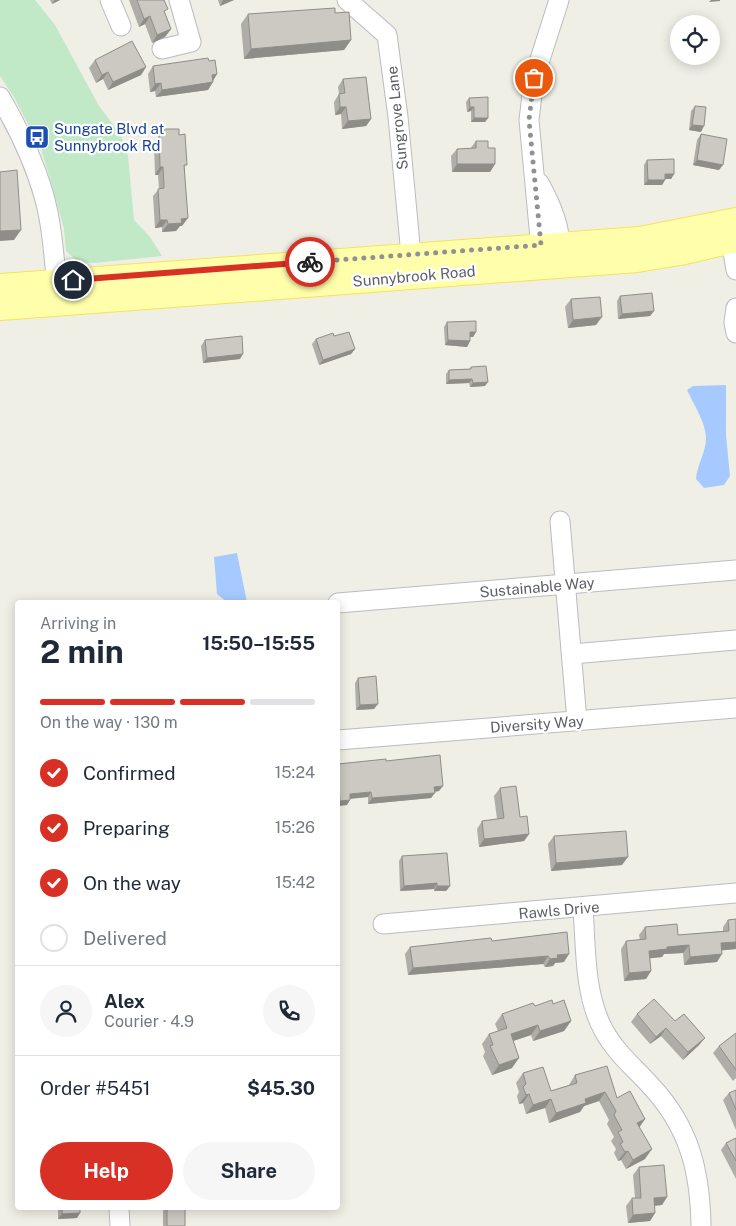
<!DOCTYPE html>
<html lang="en">
<head>
<meta charset="utf-8">
<style>
	:root { --surface:#fff; --page:#f6f6f7; --text:#1f2937; --muted:#747a83; --line:#e0e1e3; --accent:#d93025 }
	body { margin:0; font-family:"Public Sans",sans-serif; background:var(--page); color:var(--text); height:100vh; display:flex; flex-direction:column; font-size:19px; white-space:nowrap }
	* { box-sizing:border-box; margin:0 }
	p { font-size:16px; color:var(--muted) }
	.icon { flex:none; width:28px; height:28px; fill:none; stroke:currentColor; stroke-width:2; stroke-linecap:round; stroke-linejoin:round }
	.map { position:relative; flex:1; overflow:hidden }
	.drawer { position:absolute; left:15px; top:600px; width:325px; height:610px; display:flex; flex-direction:column; background:var(--surface); border-radius:5px; box-shadow:0 2px 12px #0003 }
	.drawer>* { flex:none }
	.tools { position:absolute; left:670px; top:15px; display:grid; gap:10px }
	.tools a { display:grid; place-items:center; width:50px; height:50px; border-radius:50%; background:var(--surface); box-shadow:0 2px 12px #0003; font-size:25px }
	.pin { position:absolute; display:grid; place-items:center; width:42px; height:42px; color:#fff; margin:-21px; border:2px solid #fff; border-radius:50%; box-shadow:0 1px 5px #0007 }
	.courier { position:absolute; display:grid; place-items:center; width:50px; height:50px; margin:-25px; border:4px solid #d93025; border-radius:50%; background:#fff; color:#222; box-shadow:0 1px 6px #0007 }
	.headline em { font-style:normal; font-weight:700 }
	.headline div { display:flex; flex-direction:column-reverse }
	.headline { display:flex; align-items:center; justify-content:space-between; height:85px; padding:0 25px }
	h1 { font-size:32px; font-weight:700; line-height:38px }
	.bar { display:grid; grid-template-columns:repeat(4,1fr); gap:8px 5px; align-content:center; height:60px; padding:0 25px }
	.bar i { height:6px; border-radius:4px; background:var(--line) }
	.bar .selected { background:var(--accent) }
	.bar p { grid-column:span 4 }
	.line { display:flex; align-items:center; gap:12px; padding:0 25px; border-top:1px solid var(--line) }
	.line div { flex:1 }
	.round { display:grid; place-items:center; flex:none; width:52px; height:52px; border-radius:26px; background:var(--page) }
	ol { padding:0 25px; list-style:none }
	li { display:flex; align-items:center; gap:15px; height:55px }
	li p { margin-inline-start:auto }
	li .icon { padding:5px; border-radius:50%; background:var(--accent); color:#fff; stroke-width:4 }
	li:last-child { color:var(--muted) }
	li i { width:28px; height:28px; border:2px solid var(--line); border-radius:50% }
	.button { display:flex; gap:10px; margin-top:auto; padding:10px 25px }
	.button a { flex:1; height:58px; border-radius:30px; background:var(--accent); color:#fff; font-size:20px; font-weight:700; line-height:58px; text-align:center }
	.button a+a { background:var(--page); color:var(--text) }
	.map>svg:first-child { display:block }
</style>
</head>
<body>
<div class="map">
<svg width="736" height="1226" viewBox="0 0 736 1226">
	<rect width="100%" height="100%" fill="#f0efe5"/>
	<path fill="#c1e8c7" d="M 0,0 L 35,0 L 55,25 L 99,106 L 121,135 L 128,156 L 134,220 L 150,237 L 162,256 L 94,263 L 78,262 L 66,251 L 64,229 L 53,189 L 41,149 L 14,97 L 0,76 Z"/>
	<g fill="#a6caff">
		<path d="M 726,385 L 726,435 L 730,476 L 724,485 L 704,488 L 696,479 C 697,465 706,452 706,438 C 706,423 693,403 687,390 L 693,386 Z"/>
		<path d="M 237,553 L 247,602 L 227,602 L 217,594 L 214,557 Z"/>
	</g>
	<g fill="none" stroke-linecap="round" stroke-linejoin="round">
		<defs>
			<g id="minor">
				<path d="M 110,0 L 121,26"/>
				<path d="M 347,0 L 387,35 L 398,117 L 411,255"/>
				<path d="M 162,49 L 191,42 L 179,0"/>
				<path d="M 0,97 C 18,128 34,161 44,196 C 53,228 54,262 58,295"/>
				<path d="M 539,183 C 553,208 561,229 561,258"/>
				<path d="M 731,241 L 736,270"/>
				<path d="M 542,260 L 529,120 L 534,78 L 559,0"/>
				<path d="M 736,308 L 734,322 L 736,333"/>
				<path d="M 560,521 L 577,721"/>
				<path d="M 338,603 L 736,570"/>
				<path d="M 572,654 L 736,640"/>
				<path d="M 338,740 L 736,708"/>
				<path d="M 583,908 C 586,948 584,995 604,1031 C 616,1053 635,1068 651,1086 C 689,1127 700,1170 701,1225"/>
				<path d="M 383,924 L 736,893"/>
				<path d="M 119,1208 L 120,1226"/>
			</g>
			<g id="major">
				<path d="M 0,286 L 640,239 L 736,220"/>
				<path d="M 0,308 L 637,260 L 680,253 L 736,240"/>
			</g>
		</defs>
		<use href="#minor" stroke="#babcc1" stroke-width="21"/>
		<use href="#major" stroke="#f6e358" stroke-width="26"/>
		<use href="#minor" stroke="#fff" stroke-width="19"/>
		<use href="#major" stroke="#ffffab" stroke-width="24"/>
	</g>
	<g fill="#afada7">
		<path d="M 50,0 L 60,0 L 52,4 Z"/>
		<path d="M 129,0 L 164,0 L 165,13 L 171,29 L 165,37 L 152,43 L 145,24 L 139,27 Z"/>
		<path d="M 218,0 L 234,0 L 220,6 Z"/>
		<path d="M 335,13 L 351,40 L 344,50 L 244,59 L 241,24 L 248,14 Z"/>
		<path d="M 95,60 L 146,67 L 141,75 L 108,90 L 103,79 L 96,83 L 89,68 Z"/>
		<path d="M 209,61 L 217,74 L 208,90 L 156,97 L 155,91 L 150,92 L 148,74 L 153,66 Z"/>
		<path d="M 343,79 L 371,119 L 366,126 L 342,129 L 341,114 L 335,115 L 334,102 L 339,94 L 338,87 Z"/>
		<path d="M 469,98 L 488,118 L 485,122 L 471,122 L 471,111 L 467,112 L 466,102 Z"/>
		<path d="M 695,106 L 701,132 L 689,130 L 691,111 Z"/>
		<path d="M 164,129 L 179,135 L 185,168 L 182,226 L 180,226 L 176,231 L 162,232 L 162,227 L 155,228 L 153,196 L 159,189 L 158,175 L 155,175 L 154,143 Z"/>
		<path d="M 701,134 L 719,170 L 693,165 L 697,140 Z"/>
		<path d="M 476,141 L 488,148 L 495,164 L 490,172 L 452,172 L 451,156 L 457,149 L 470,149 Z"/>
		<path d="M 647,160 L 674,174 L 671,179 L 665,179 L 662,185 L 644,185 L 644,165 Z"/>
		<path d="M 620,296 L 654,311 L 650,316 L 618,319 L 617,301 Z"/>
		<path d="M 571,299 L 596,325 L 568,328 L 565,307 Z"/>
		<path d="M 447,322 L 476,332 L 473,337 L 470,337 L 470,341 L 467,347 L 445,345 L 444,327 Z"/>
		<path d="M 334,336 L 355,349 L 351,354 L 319,365 L 312,344 L 316,339 Z"/>
		<path d="M 205,340 L 240,359 L 203,363 L 201,346 Z"/>
		<path d="M 471,367 L 485,386 L 470,387 L 469,383 L 446,384 L 446,374 L 449,370 L 470,369 Z"/>
		<path d="M 358,678 L 374,709 L 356,710 L 355,683 Z"/>
		<path d="M 386,761 L 439,791 L 435,792 L 431,798 L 368,804 L 368,797 L 350,799 L 347,805 L 338,806 L 338,764 Z"/>
		<path d="M 500,788 L 529,834 L 524,841 L 479,847 L 477,829 L 482,821 L 497,819 L 494,796 Z"/>
		<path d="M 554,836 L 622,865 L 551,871 L 548,844 Z"/>
		<path d="M 402,856 L 450,886 L 446,891 L 434,891 L 434,889 L 400,891 L 399,861 Z"/>
		<path d="M 736,919 L 736,949 L 722,950 L 717,962 L 684,965 L 683,953 L 664,954 L 662,957 L 650,958 L 651,971 L 646,979 L 624,981 L 621,949 L 626,941 L 640,940 L 639,935 L 645,927 L 678,935 L 723,931 L 723,927 L 728,920 Z"/>
		<path d="M 567,932 L 564,962 L 555,963 L 553,966 L 545,967 L 543,964 L 408,975 L 405,954 L 410,947 L 492,941 Z"/>
		<path d="M 553,1004 L 571,1021 L 564,1031 L 533,1041 L 531,1035 L 513,1041 L 512,1068 L 492,1075 L 483,1056 L 485,1052 L 482,1044 L 489,1034 L 498,1031 L 495,1024 L 502,1014 L 535,1006 Z"/>
		<path d="M 637,1014 L 675,1021 L 705,1038 L 699,1045 L 683,1060 L 661,1036 L 650,1044 L 631,1022 Z"/>
		<path d="M 736,1033 L 736,1078 L 733,1081 L 713,1053 L 719,1046 Z"/>
		<path d="M 523,1073 L 551,1091 L 569,1085 L 575,1075 L 617,1098 L 645,1119 L 639,1127 L 645,1159 L 626,1169 L 621,1160 L 618,1161 L 614,1153 L 616,1149 L 611,1141 L 614,1137 L 607,1124 L 609,1120 L 599,1101 L 584,1106 L 580,1112 L 549,1123 L 545,1108 L 526,1114 L 523,1103 L 519,1104 L 517,1096 L 519,1092 L 516,1083 Z"/>
		<path d="M 736,1090 L 736,1130 L 723,1100 L 729,1093 Z"/>
		<path d="M 736,1138 L 736,1179 L 721,1150 L 726,1143 Z"/>
		<path d="M 639,1167 L 667,1197 L 662,1205 L 655,1206 L 655,1213 L 650,1221 L 628,1223 L 626,1206 L 632,1198 L 635,1198 L 633,1175 Z"/>
		<path d="M 58,1208 L 80,1208 L 77,1218 L 58,1219 Z"/>
		<rect x="163" y="1208" width="22" height="18"/>
	</g>
	<g fill="#8e8d88">
		<path d="M 55,0 L 60,0 L 52,4 Z"/>
		<path d="M 223,0 L 234,0 L 220,6 Z"/>
		<path d="M 711,0 L 720,0 L 720,1 L 709,2 Z"/>
		<path d="M 150,16 L 145,24 L 139,27 L 144,19 Z"/>
		<path d="M 171,29 L 165,37 L 152,43 L 157,35 Z"/>
		<path d="M 351,40 L 344,50 L 244,59 L 251,49 Z"/>
		<path d="M 146,67 L 141,75 L 108,90 L 113,82 Z"/>
		<path d="M 108,72 L 103,79 L 96,83 L 102,75 Z"/>
		<path d="M 217,74 L 212,82 L 212,75 Z"/>
		<path d="M 213,82 L 208,90 L 156,97 L 162,90 Z"/>
		<path d="M 161,83 L 155,91 L 150,92 L 155,84 Z"/>
		<path d="M 340,107 L 346,107 L 341,114 L 335,115 Z"/>
		<path d="M 470,107 L 474,107 L 471,111 L 467,112 Z"/>
		<path d="M 474,118 L 488,118 L 485,122 L 471,122 Z"/>
		<path d="M 371,119 L 366,126 L 342,129 L 348,121 Z"/>
		<path d="M 692,125 L 704,126 L 701,132 L 689,130 Z"/>
		<path d="M 697,160 L 723,165 L 719,170 L 693,165 Z"/>
		<path d="M 457,164 L 495,164 L 490,172 L 452,172 Z"/>
		<path d="M 160,167 L 163,167 L 158,175 L 155,175 Z"/>
		<path d="M 665,174 L 674,174 L 671,179 L 662,179 Z"/>
		<path d="M 648,180 L 665,180 L 662,185 L 644,185 Z"/>
		<path d="M 188,218 L 182,226 L 180,226 L 176,231 L 162,232 L 168,224 L 181,219 Z"/>
		<path d="M 160,220 L 167,220 L 162,227 L 155,228 Z"/>
		<path d="M 21,230 L 14,240 L 0,241 L 0,231 Z"/>
		<path d="M 654,311 L 650,316 L 618,319 L 622,314 Z"/>
		<path d="M 602,317 L 596,325 L 568,328 L 573,320 Z"/>
		<path d="M 470,332 L 476,332 L 473,337 L 466,337 Z"/>
		<path d="M 448,340 L 470,341 L 467,347 L 445,345 Z"/>
		<path d="M 355,349 L 351,354 L 319,365 L 323,360 Z"/>
		<path d="M 243,354 L 240,359 L 203,363 L 207,358 Z"/>
		<path d="M 472,379 L 469,383 L 446,384 L 449,380 Z"/>
		<path d="M 488,382 L 485,386 L 470,387 L 473,383 Z"/>
		<path d="M 378,704 L 374,709 L 356,710 L 360,705 Z"/>
		<path d="M 443,786 L 439,791 L 431,792 L 434,787 Z"/>
		<path d="M 371,792 L 368,797 L 346,799 L 350,794 Z"/>
		<path d="M 435,793 L 431,798 L 368,804 L 372,798 Z"/>
		<path d="M 350,800 L 347,805 L 338,806 L 338,804 L 340,801 Z"/>
		<path d="M 529,834 L 524,841 L 479,847 L 484,839 Z"/>
		<path d="M 628,857 L 622,865 L 551,871 L 556,863 Z"/>
		<path d="M 437,883 L 434,889 L 400,891 L 404,886 Z"/>
		<path d="M 437,886 L 450,886 L 446,891 L 434,891 Z"/>
		<path d="M 736,942 L 736,949 L 716,951 L 721,943 Z"/>
		<path d="M 689,945 L 683,953 L 664,954 L 662,957 L 644,959 L 649,951 L 667,947 Z"/>
		<path d="M 569,954 L 564,962 L 555,963 L 553,966 L 545,967 L 550,959 L 557,955 Z"/>
		<path d="M 722,954 L 717,962 L 684,965 L 690,957 Z"/>
		<path d="M 548,956 L 543,964 L 408,975 L 413,968 Z"/>
		<path d="M 651,971 L 646,979 L 624,981 L 629,973 Z"/>
		<path d="M 571,1021 L 564,1031 L 533,1041 L 540,1031 Z"/>
		<path d="M 538,1025 L 531,1035 L 504,1044 L 511,1034 Z"/>
		<path d="M 666,1028 L 661,1036 L 650,1044 L 656,1037 Z"/>
		<path d="M 705,1038 L 699,1045 L 683,1060 L 688,1052 Z"/>
		<path d="M 519,1058 L 512,1068 L 492,1075 L 499,1065 Z"/>
		<path d="M 605,1092 L 599,1101 L 584,1106 L 580,1112 L 549,1123 L 556,1113 L 585,1099 Z"/>
		<path d="M 529,1094 L 523,1103 L 519,1104 L 526,1095 Z"/>
		<path d="M 551,1099 L 545,1108 L 526,1114 L 533,1105 Z"/>
		<path d="M 645,1119 L 639,1128 L 637,1123 Z"/>
		<path d="M 652,1149 L 645,1159 L 626,1169 L 633,1160 Z"/>
		<path d="M 628,1151 L 621,1160 L 618,1161 L 625,1152 Z"/>
		<path d="M 667,1197 L 662,1205 L 648,1206 L 654,1198 Z"/>
		<path d="M 80,1213 L 77,1218 L 58,1219 L 62,1214 Z"/>
		<path d="M 655,1213 L 650,1221 L 628,1223 L 633,1215 Z"/>
	</g>
	<g fill="#cbc9c2" stroke="#8e8d88">
		<path d="M 137,0 L 164,0 L 168,9 L 164,11 L 171,29 L 157,35 L 150,16 L 144,19 Z"/>
		<path d="M 335,8 L 335,13 L 349,12 L 351,40 L 251,49 L 248,14 Z"/>
		<path d="M 132,41 L 146,67 L 113,82 L 108,72 L 102,75 L 95,60 Z"/>
		<path d="M 208,58 L 209,61 L 215,60 L 217,74 L 212,75 L 213,82 L 162,90 L 161,83 L 155,84 L 153,66 Z"/>
		<path d="M 366,77 L 371,119 L 348,121 L 346,107 L 340,107 L 339,94 L 345,93 L 343,79 Z"/>
		<path d="M 488,97 L 488,118 L 474,118 L 474,107 L 470,107 L 469,98 Z"/>
		<path d="M 695,106 L 706,107 L 704,126 L 692,125 Z"/>
		<path d="M 164,129 L 179,129 L 179,135 L 185,134 L 187,165 L 184,165 L 188,218 L 181,219 L 182,223 L 168,224 L 167,220 L 160,220 L 158,189 L 164,188 L 163,167 L 160,167 L 159,135 L 164,135 Z"/>
		<path d="M 701,134 L 727,139 L 723,165 L 697,160 Z"/>
		<path d="M 476,141 L 488,141 L 488,148 L 495,148 L 495,164 L 457,164 L 457,149 L 476,148 Z"/>
		<path d="M 674,159 L 674,174 L 665,174 L 665,180 L 648,180 L 647,160 Z"/>
		<path d="M 17,170 L 21,230 L 0,231 L 0,172 Z"/>
		<path d="M 652,293 L 654,311 L 622,314 L 620,296 Z"/>
		<path d="M 600,297 L 602,317 L 573,320 L 571,299 Z"/>
		<path d="M 476,321 L 476,332 L 470,332 L 470,341 L 448,340 L 447,322 Z"/>
		<path d="M 349,332 L 355,349 L 323,360 L 316,339 L 333,333 L 334,336 Z"/>
		<path d="M 242,336 L 243,354 L 207,358 L 205,340 Z"/>
		<path d="M 486,366 L 488,382 L 473,383 L 472,379 L 449,380 L 449,370 L 471,369 L 471,367 Z"/>
		<path d="M 376,676 L 378,704 L 360,705 L 358,678 Z"/>
		<path d="M 440,755 L 443,786 L 434,787 L 435,793 L 372,798 L 371,792 L 350,794 L 350,800 L 340,801 L 338,764 L 386,759 L 386,761 Z"/>
		<path d="M 516,786 L 520,817 L 527,816 L 529,834 L 484,839 L 482,821 L 504,818 L 500,788 Z"/>
		<path d="M 626,831 L 628,857 L 556,863 L 554,836 Z"/>
		<path d="M 447,853 L 450,886 L 437,886 L 437,883 L 404,886 L 402,856 Z"/>
		<path d="M 736,919 L 736,942 L 721,943 L 722,954 L 690,957 L 689,945 L 667,947 L 667,949 L 649,951 L 651,971 L 629,973 L 626,941 L 646,939 L 645,927 L 677,924 L 678,935 L 729,931 L 728,920 Z"/>
		<path d="M 567,932 L 569,954 L 557,955 L 558,958 L 550,959 L 548,956 L 413,968 L 410,947 L 491,938 L 492,941 Z"/>
		<path d="M 654,999 L 675,1021 L 684,1014 L 705,1038 L 688,1052 L 666,1028 L 656,1037 L 637,1014 Z"/>
		<path d="M 552,1000 L 553,1004 L 564,1000 L 571,1021 L 540,1031 L 538,1025 L 511,1034 L 519,1058 L 499,1065 L 490,1046 L 493,1045 L 489,1034 L 507,1028 L 502,1014 L 533,1003 L 535,1006 Z"/>
		<path d="M 736,1033 L 736,1070 L 719,1046 Z"/>
		<path d="M 607,1066 L 617,1098 L 630,1091 L 645,1119 L 637,1123 L 652,1149 L 633,1160 L 628,1151 L 625,1152 L 620,1144 L 623,1142 L 618,1132 L 622,1130 L 614,1115 L 616,1111 L 605,1092 L 585,1099 L 586,1103 L 556,1113 L 551,1099 L 533,1105 L 529,1094 L 526,1095 L 523,1087 L 526,1084 L 523,1073 L 543,1067 L 551,1091 L 577,1083 L 575,1075 Z"/>
		<path d="M 736,1090 L 736,1110 L 729,1093 Z"/>
		<path d="M 736,1138 L 736,1161 L 726,1143 Z"/>
		<path d="M 664,1165 L 667,1197 L 654,1198 L 655,1213 L 633,1215 L 632,1198 L 641,1198 L 639,1167 Z"/>
		<path d="M 62,1208 L 80,1208 L 80,1213 L 62,1214 Z"/>
		<rect x="167" y="1208" width="18" height="18"/>
	</g>
	<g fill="none" stroke-linecap="round" stroke-linejoin="round">
		<path stroke="#909192" stroke-width="5" stroke-dasharray="0 9" d="M 310,262 L 541,245 L 529,120 L 534,78"/>
		<path stroke="#d93025" stroke-width="6" d="M 73,280 L 310,262"/>
	</g>
	<defs>
		<symbol id="bus-square" viewBox="-11 -11 22 22"><rect x="-9" y="-9" width="18" height="18" rx="4" fill="#1a4fb4" stroke="#fff"/><path d="M-5-6H5V4H4V6H2V4H-2V6H-4V4H-5ZM-3.5-4V0h7V-4ZM-3.5 1.2v1.5H-2V1.2ZM2 1.2v1.5H3.5V1.2Z" fill="#fff"/></symbol>
	</defs>
	<g fill-rule="evenodd">
		<use href="#bus-square" x="23" y="123" width="28" height="28"/>
	</g>
	<g text-anchor="middle" dominant-baseline="central" stroke-width="4.5" stroke-linejoin="round" paint-order="stroke">
		<g font-size="15" fill="#5d5f66" stroke="#fff">
			<text transform="translate(397 118) rotate(-96)">Sungrove Lane</text>
			<text transform="translate(414 276) rotate(-5)">Sunnybrook Road</text>
			<text transform="translate(537 587) rotate(-5)">Sustainable Way</text>
			<text transform="translate(537 724) rotate(-4)">Diversity Way</text>
			<text transform="translate(559 910) rotate(-5)">Rawls Drive</text>
		</g>
		<g font-size="15" fill="#164399" stroke="#fff" text-anchor="start">
			<text x="54" y="128">Sungate Blvd at<tspan x="54" dy="17">Sunnybrook Rd</tspan></text>
		</g>
	</g>
</svg>
<div class="tools">
<a><svg class="icon" aria-label="locate" viewBox="0 0 24 24"><circle cx="12" cy="12" r="6"/><path d="M12 2v4M12 18v4M2 12h4M18 12h4"/></svg></a>
</div>
<div class="pin" style="left:534px;top:78px;background:#ea580c"><svg class="icon" aria-label="bag" viewBox="0 0 24 24"><path d="M5 8h14l-1 12H6zM9 8a3 3 0 0 1 6 0"/></svg></div>
<div class="pin" style="left:73px;top:280px;background:#1f2937"><svg class="icon" aria-label="home" viewBox="0 0 24 24"><path d="M3 11l9-7 9 7M6 9v11h12V9"/></svg></div>
<div class="courier" style="left:310px;top:262px"><svg class="icon" aria-label="bike" viewBox="0 0 24 24"><circle cx="6" cy="16" r="4"/><circle cx="18" cy="16" r="4"/><path d="M6 16l4-8h5l3 8M10 8l3 8H6M13 5h3"/></svg></div>
<section class="drawer">
<div class="headline"><div><h1>2 min</h1><p>Arriving in</p></div><em>15:50–15:55</em></div>
<div class="bar"><i class="selected"></i><i class="selected"></i><i class="selected"></i><i></i><p>On the way · 130 m</p></div>
<ol>
<li><svg class="icon" aria-label="check" viewBox="0 0 24 24"><path d="M5 12l5 5 9-10"/></svg>Confirmed<p>15:24</p></li>
<li><svg class="icon" aria-label="check" viewBox="0 0 24 24"><path d="M5 12l5 5 9-10"/></svg>Preparing<p>15:26</p></li>
<li><svg class="icon" aria-label="check" viewBox="0 0 24 24"><path d="M5 12l5 5 9-10"/></svg>On the way<p>15:42</p></li>
<li><i></i>Delivered</li>
</ol>
<div class="line" style="height:90px"><a class="round"><svg class="icon" aria-label="person" viewBox="0 0 24 24"><circle cx="12" cy="8" r="4"/><path d="M4 21q1-7 8-7t8 7"/></svg></a><div><b>Alex</b><p>Courier · 4.9</p></div><a class="round"><svg class="icon" aria-label="phone" viewBox="0 0 24 24"><path d="M5 4h4l2 5-3 2q2 4 5 5l2-3 5 2v4C11 20 4 13 5 4z"/></svg></a></div>
<div class="line" style="height:65px"><div>Order #5451</div><b>$45.30</b></div>
<div class="button"><a>Help</a><a>Share</a></div>
</section>
</div>
</body>
</html>
